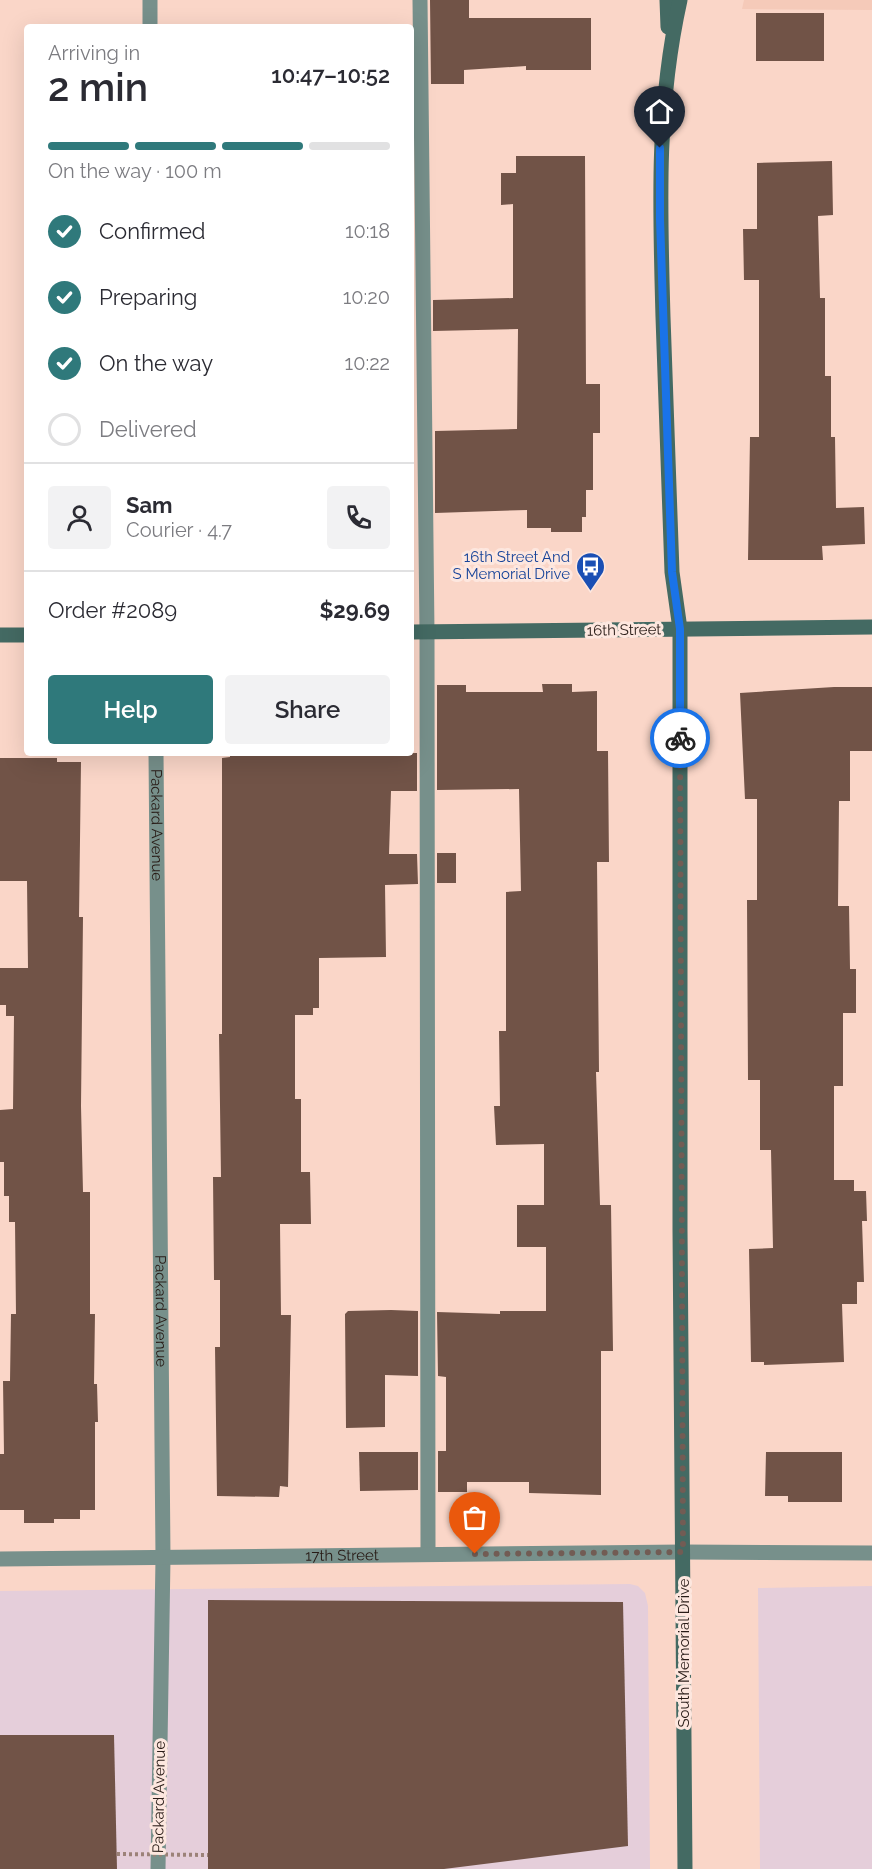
<!DOCTYPE html>
<html lang="en">
<head>
<meta charset="utf-8">
<style>
	:root { --surface:#fff; --page:#f2f2f3; --text:#2b2b33; --muted:#7c7c81; --line:#e1e1e2; --accent:#2f797b }
	body { margin:0; font-family:Raleway,sans-serif; background:var(--page); color:var(--text); height:100vh; display:flex; flex-direction:column; font-size:22px; white-space:nowrap }
	* { box-sizing:border-box; margin:0 }
	p { font-size:20px; color:var(--muted) }
	.icon { flex:none; width:33px; height:33px; fill:none; stroke:currentColor; stroke-width:2; stroke-linecap:round; stroke-linejoin:round }
	.map { position:relative; flex:1; overflow:hidden }
	.side { position:absolute; left:24px; top:24px; width:390px; height:732px; display:flex; flex-direction:column; background:var(--surface); border-radius:6px; box-shadow:0 6px 24px #0002 }
	.side>* { flex:none }
	.pin { position:absolute; display:grid; place-items:center; width:51px; height:51px; color:#fff; margin:-62px -26px; border-radius:50% 50% 50% 0; rotate:-45deg; box-shadow:0 0 6px #0007 }
	.pin .icon { rotate:45deg }
	.courier { position:absolute; display:grid; place-items:center; width:60px; height:60px; margin:-30px; border:4px solid #1a73e8; border-radius:50%; background:#fff; color:#222; box-shadow:0 2px 8px #0007 }
	.headline em { font-style:normal; font-weight:600 }
	.headline div { display:flex; flex-direction:column-reverse }
	.headline { display:flex; align-items:center; justify-content:space-between; height:102px; padding:0 24px }
	h1 { font-size:39px; font-weight:600; line-height:45px }
	.bar { display:grid; grid-template-columns:repeat(4,1fr); gap:9px 6px; align-content:center; height:72px; padding:0 24px }
	.bar i { height:8px; border-radius:4px; background:var(--line) }
	.bar .active { background:var(--accent) }
	.bar p { grid-column:span 4 }
	.line { display:flex; align-items:center; gap:15px; padding:0 24px; border-top:2px solid var(--line) }
	.line div { flex:1 }
	.round { display:grid; place-items:center; flex:none; width:63px; height:63px; border-radius:6px; background:var(--page) }
	ol { padding:0 24px; list-style:none }
	li { display:flex; align-items:center; gap:18px; height:66px }
	li p { margin-inline-start:auto }
	li .icon { padding:6px; border-radius:50%; background:var(--accent); color:#fff; stroke-width:4 }
	li:last-child { color:var(--muted) }
	li i { width:33px; height:33px; border:3px solid var(--line); border-radius:50% }
	.action { display:flex; gap:12px; margin-top:auto; padding:12px 24px }
	.action a { flex:1; height:69px; border-radius:6px; background:var(--accent); color:#fff; font-size:24px; font-weight:600; line-height:69px; text-align:center }
	.action a+a { background:var(--page); color:var(--text) }
	.map>svg:first-child { display:block }
</style>
</head>
<body>
<div class="map">
<svg width="872" height="1869" viewBox="0 0 872 1869">
	<rect width="100%" height="100%" fill="#fad6c8"/>
	<path fill="#f5cab9" d="M 744,0 L 872,0 L 872,10 L 742,9 Z"/>
	<g fill="#e5ceda">
		<path d="M 630,1584 L 638,1586 L 645,1593 L 648,1606 L 650,1869 L 0,1869 L 0,1591 Z"/>
		<path d="M 872,1586 L 872,1869 L 760,1869 L 758,1588 Z"/>
	</g>
	<g fill="#715347">
		<path d="M 430,0 L 469,0 L 469,18 L 591,18 L 591,70 L 526,70 L 526,66 L 464,70 L 464,84 L 431,84 Z"/>
		<rect x="756" y="13" width="68" height="48"/>
		<path d="M 516,156 L 585,156 L 586,384 L 600,384 L 600,433 L 593,433 L 593,490 L 586,490 L 586,517 L 582,517 L 582,532 L 551,532 L 551,528 L 527,528 L 527,510 L 435,513 L 435,431 L 517,429 L 518,329 L 433,331 L 433,300 L 513,298 L 513,204 L 501,205 L 501,173 L 516,173 Z"/>
		<path d="M 832,161 L 833,215 L 818,216 L 820,298 L 825,298 L 825,376 L 831,376 L 831,437 L 835,437 L 836,508 L 864,507 L 865,544 L 822,546 L 823,560 L 748,560 L 750,437 L 759,437 L 759,280 L 744,280 L 743,229 L 757,229 L 757,163 Z"/>
		<path d="M 542,684 L 572,684 L 572,692 L 597,691 L 597,751 L 608,751 L 609,862 L 597,862 L 599,1072 L 596,1072 L 600,1205 L 611,1205 L 613,1351 L 601,1351 L 601,1495 L 529,1493 L 529,1482 L 467,1482 L 467,1492 L 438,1492 L 438,1451 L 446,1451 L 446,1377 L 438,1376 L 437,1312 L 500,1314 L 500,1311 L 546,1311 L 546,1247 L 517,1247 L 517,1205 L 544,1205 L 544,1144 L 496,1145 L 494,1106 L 500,1106 L 499,1031 L 506,1031 L 506,892 L 521,891 L 519,789 L 437,790 L 437,685 L 466,685 L 466,692 L 543,692 Z"/>
		<path d="M 834,687 L 872,687 L 872,751 L 850,751 L 850,801 L 839,801 L 838,906 L 849,906 L 850,969 L 856,969 L 856,1013 L 843,1013 L 843,1086 L 834,1086 L 834,1180 L 854,1180 L 854,1191 L 866,1191 L 867,1221 L 862,1221 L 864,1282 L 857,1282 L 857,1304 L 842,1304 L 844,1362 L 764,1365 L 764,1362 L 751,1362 L 749,1249 L 773,1248 L 771,1150 L 760,1150 L 760,1080 L 748,1080 L 747,900 L 757,900 L 757,799 L 745,799 L 740,693 Z"/>
		<path d="M 261,753 L 264,756 L 417,753 L 417,791 L 391,791 L 389,854 L 417,854 L 418,884 L 385,885 L 386,957 L 319,958 L 319,1008 L 313,1008 L 313,1015 L 295,1015 L 295,1099 L 301,1099 L 301,1172 L 310,1172 L 311,1224 L 280,1224 L 281,1315 L 291,1315 L 288,1487 L 280,1486 L 279,1497 L 217,1496 L 215,1347 L 220,1347 L 220,1280 L 214,1280 L 213,1177 L 221,1177 L 219,1034 L 222,1034 L 222,758 L 230,757 L 230,755 Z"/>
		<path d="M 0,758 L 57,758 L 57,762 L 81,762 L 79,917 L 83,917 L 81,1106 L 83,1192 L 90,1192 L 90,1314 L 95,1314 L 94,1384 L 97,1384 L 98,1422 L 95,1422 L 95,1510 L 80,1510 L 80,1519 L 54,1519 L 54,1523 L 24,1523 L 24,1510 L 0,1510 L 0,1454 L 4,1454 L 3,1381 L 10,1381 L 11,1314 L 16,1314 L 15,1222 L 9,1222 L 9,1196 L 4,1196 L 4,1162 L 0,1162 L 0,1110 L 13,1109 L 14,1016 L 6,1016 L 6,1005 L 0,1005 L 0,968 L 28,968 L 27,881 L 0,881 Z"/>
		<rect x="437" y="853" width="19" height="30"/>
		<path d="M 391,1310 L 418,1311 L 418,1376 L 385,1375 L 385,1427 L 346,1428 L 345,1314 L 348,1311 Z"/>
		<path d="M 359,1452 L 418,1452 L 418,1490 L 360,1491 Z"/>
		<path d="M 766,1452 L 842,1452 L 842,1502 L 788,1502 L 788,1496 L 765,1496 Z"/>
		<path d="M 208,1600 L 623,1602 L 628,1846 L 444,1869 L 208,1869 Z"/>
		<path d="M 0,1735 L 114,1735 L 117,1869 L 0,1869 Z"/>
	</g>
	<g fill="none" stroke-linecap="round" stroke-linejoin="round">
		<g stroke="#77908b" stroke-width="15">
			<path d="M 420,0 L 427,632 L 428,1554"/>
			<path d="M 683,1552 L 872,1553"/>
		</g>
		<g stroke="#77908b" stroke-width="15">
			<path d="M 150,0 L 150,27"/>
			<path id="s1" d="M 156,753 L 163,1558 L 158,1869"/>
			<path id="s2" d="M 0,1559 L 683,1552"/>
		</g>
		<g stroke="#446a63" stroke-width="15">
			<path d="M 667,0 L 668,27"/>
			<path d="M 680,0 C 656,108 660,208 663,317 C 666,402 669,487 672,572 L 680,629 L 680,1229 L 685,1869"/>
			<path d="M 411,632 L 872,627"/>
			<path d="M 0,635 L 27,635"/>
		</g>
		<path stroke="#9c8278" stroke-width="4" stroke-dasharray="3 3" stroke-linecap="butt" d="M 117,1854 L 208,1855"/>
	</g>
	<g fill="none" stroke-linecap="round" stroke-linejoin="round">
		<path stroke="#725c54" stroke-width="6" stroke-dasharray="0 10.8" d="M 475,1554 L 683,1552 L 680,738"/>
		<path stroke="#1a73e8" stroke-width="8" d="M 660,148 L 660,219 L 672,572 L 680,629 L 680,738"/>
	</g>
	<defs>
		<symbol id="bus-pin" viewBox="-11 -11 22 30"><path d="M0 17L-7.5 6A9.5 9.5 0 1 1 7.5 6Z" fill="#1a4fb4" stroke="#fde7df"/><path d="M-5-6H5V4H4V6H2V4H-2V6H-4V4H-5ZM-3.5-4V0h7V-4ZM-3.5 1.2v1.5H-2V1.2ZM2 1.2v1.5H3.5V1.2Z" fill="#fff"/></symbol>
	</defs>
	<g fill-rule="evenodd">
		<use href="#bus-pin" x="574" y="550" width="33" height="45"/>
	</g>
	<g text-anchor="middle" dominant-baseline="central" stroke-width="6" stroke-linejoin="round" paint-order="stroke">
		<g font-size="15" fill="#164399" stroke="#fde7df" text-anchor="end">
			<text x="570" y="557">16th Street And<tspan x="570" dy="17">S Memorial Drive</tspan></text>
		</g>
		<g font-size="15" fill="#281b16" stroke="#fde7df">
			<text transform="translate(624 630) rotate(-1)">16th Street</text>
			<text stroke="none"><textPath href="#s1" startOffset="72">Packard Avenue</textPath></text>
			<text stroke="none"><textPath href="#s1" startOffset="558">Packard Avenue</textPath></text>
			<text stroke="none"><textPath href="#s2" startOffset="342">17th Street</textPath></text>
			<text transform="translate(684 1653) rotate(-90)">South Memorial Drive</text>
			<text transform="translate(159 1797) rotate(-89)">Packard Avenue</text>
		</g>
	</g>
</svg>
<div class="pin" style="left:475px;top:1554px;background:#ea580c"><svg class="icon" aria-label="bag" viewBox="0 0 24 24"><path d="M5 8h14l-1 12H6zM9 8a3 3 0 0 1 6 0"/></svg></div>
<div class="pin" style="left:660px;top:148px;background:#1f2937"><svg class="icon" aria-label="home" viewBox="0 0 24 24"><path d="M3 11l9-7 9 7M6 9v11h12V9"/></svg></div>
<div class="courier" style="left:680px;top:738px"><svg class="icon" aria-label="bike" viewBox="0 0 24 24"><circle cx="6" cy="16" r="4"/><circle cx="18" cy="16" r="4"/><path d="M6 16l4-8h5l3 8M10 8l3 8H6M13 5h3"/></svg></div>
<section class="side">
<div class="headline"><div><h1>2 min</h1><p>Arriving in</p></div><em>10:47–10:52</em></div>
<div class="bar"><i class="active"></i><i class="active"></i><i class="active"></i><i></i><p>On the way · 100 m</p></div>
<ol>
<li><svg class="icon" aria-label="check" viewBox="0 0 24 24"><path d="M5 12l5 5 9-10"/></svg>Confirmed<p>10:18</p></li>
<li><svg class="icon" aria-label="check" viewBox="0 0 24 24"><path d="M5 12l5 5 9-10"/></svg>Preparing<p>10:20</p></li>
<li><svg class="icon" aria-label="check" viewBox="0 0 24 24"><path d="M5 12l5 5 9-10"/></svg>On the way<p>10:22</p></li>
<li><i></i>Delivered</li>
</ol>
<div class="line" style="height:108px"><a class="round"><svg class="icon" aria-label="person" viewBox="0 0 24 24"><circle cx="12" cy="8" r="4"/><path d="M4 21q1-7 8-7t8 7"/></svg></a><div><b>Sam</b><p>Courier · 4.7</p></div><a class="round"><svg class="icon" aria-label="phone" viewBox="0 0 24 24"><path d="M5 4h4l2 5-3 2q2 4 5 5l2-3 5 2v4C11 20 4 13 5 4z"/></svg></a></div>
<div class="line" style="height:78px"><div>Order #2089</div><b>$29.69</b></div>
<div class="action"><a>Help</a><a>Share</a></div>
</section>
</div>
</body>
</html>
